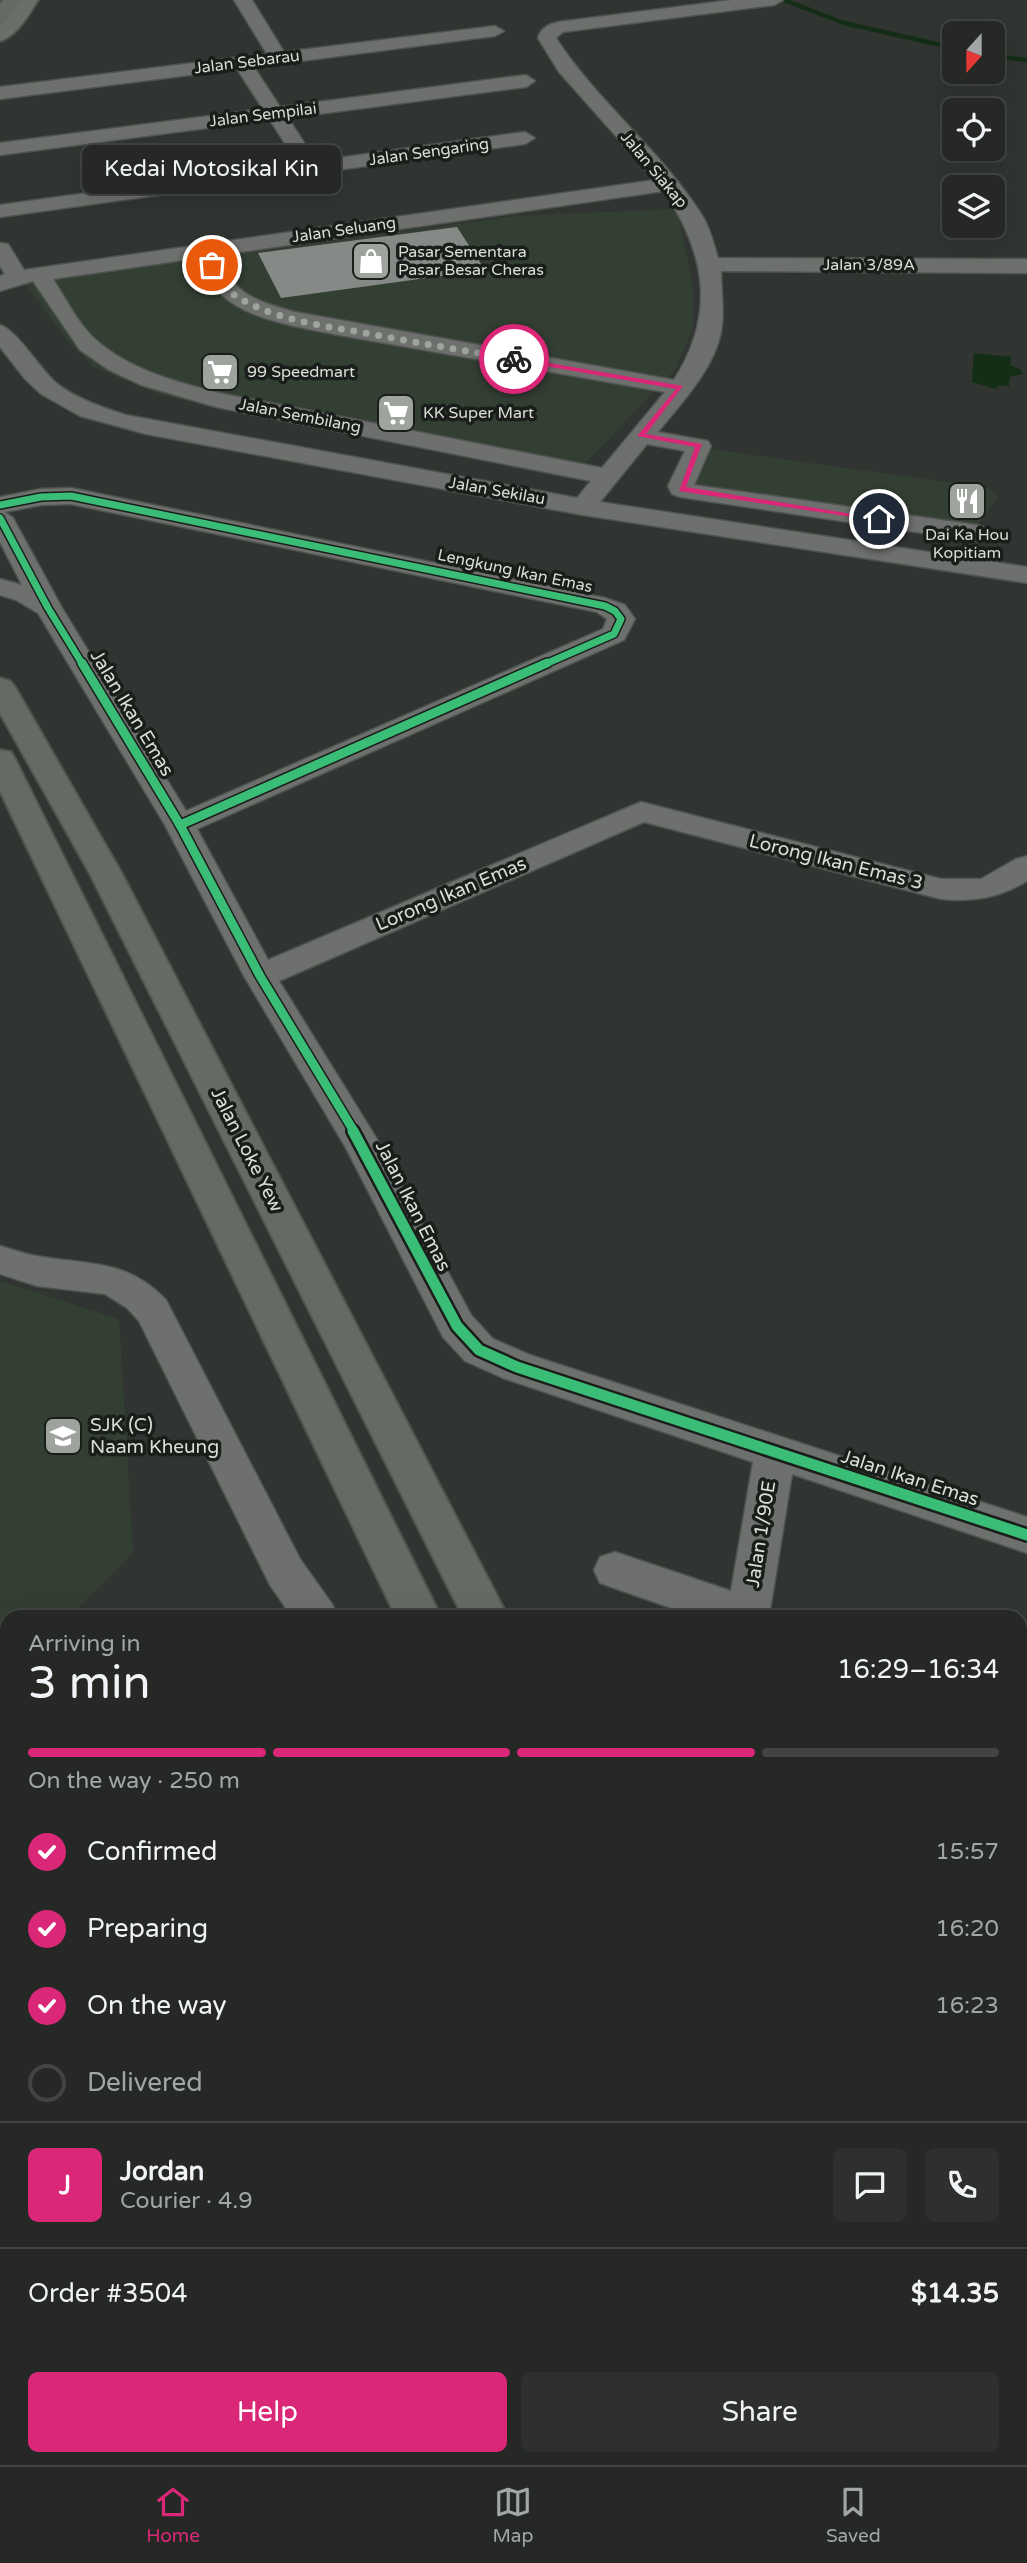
<!DOCTYPE html>
<html lang="en">
<head>
<meta charset="utf-8">
<style>
	:root { --surface:#252825; --page:#2d302d; --text:#f1f3f6; --muted:#a3a6a7; --line:#424442; --accent:#db2777 }
	body { margin:0; font-family:"Varela Round",sans-serif; background:var(--page); color:var(--text); height:100vh; display:flex; flex-direction:column; font-size:26px; white-space:nowrap }
	* { box-sizing:border-box; margin:0 }
	p { font-size:23px; color:var(--muted) }
	.icon { flex:none; width:38px; height:38px; fill:none; stroke:currentColor; stroke-width:2; stroke-linecap:round; stroke-linejoin:round }
	.map { position:relative; flex:1; overflow:hidden }
	.side { position:absolute; left:0px; top:1610px; width:1027px; height:856px; display:flex; flex-direction:column; background:var(--surface); border-radius:21px 21px 0 0; box-shadow:0 7px 28px #0002,0 0 0 2px var(--line) }
	.side>* { flex:none }
	.needle { width:46px; rotate:201deg }
	.buttons { position:absolute; left:942px; top:21px; display:grid; gap:14px }
	.buttons a { display:grid; place-items:center; width:63px; height:63px; border-radius:10px; background:var(--surface); box-shadow:0 7px 28px #0002,0 0 0 2px var(--line); font-size:35px }
	.pin { position:absolute; display:grid; place-items:center; width:60px; height:60px; color:#fff; margin:-30px; border:4px solid #fff; border-radius:50%; box-shadow:0 2px 7px #0007 }
	.courier { position:absolute; display:grid; place-items:center; width:70px; height:70px; margin:-35px; border:5px solid #db2777; border-radius:50%; background:#fff; color:#222; box-shadow:0 2px 9px #0007 }
	.bubble { position:absolute; height:49px; border-radius:10px; background:var(--surface); box-shadow:0 7px 28px #0002,0 0 0 2px var(--line); font-size:23px; font-weight:600; line-height:49px; text-align:center }
	.summary em { font-style:normal; font-weight:600 }
	.summary div { display:flex; flex-direction:column-reverse }
	.summary { display:flex; align-items:center; justify-content:space-between; height:119px; padding:0 28px }
	h1 { font-size:46px; font-weight:600; line-height:52px }
	.bar { display:grid; grid-template-columns:repeat(4,1fr); gap:10px 7px; align-content:center; height:84px; padding:0 28px }
	.bar i { height:9px; border-radius:5px; background:var(--line) }
	.bar .on { background:var(--accent) }
	.bar p { grid-column:span 4 }
	.line { display:flex; align-items:center; gap:18px; padding:0 28px; border-top:2px solid var(--line) }
	.line div { flex:1 }
	.round { display:grid; place-items:center; flex:none; width:74px; height:74px; border-radius:10px; background:var(--page) }
	ol { padding:0 28px; list-style:none }
	li { display:flex; align-items:center; gap:21px; height:77px }
	li p { margin-inline-start:auto }
	li .icon { padding:7px; border-radius:50%; background:var(--accent); color:#fff; stroke-width:4 }
	li:last-child { color:var(--muted) }
	li i { width:38px; height:38px; border:4px solid var(--line); border-radius:50% }
	.cta { display:flex; gap:14px; margin-top:auto; padding:14px 28px }
	.cta a { flex:1; height:80px; border-radius:10px; background:var(--accent); color:#fff; font-size:28px; font-weight:600; line-height:80px; text-align:center }
	.cta a+a { background:var(--page); color:var(--text) }
	.dock { display:flex; justify-content:space-around; align-items:center; height:98px; border-top:2px solid var(--line); background:var(--surface); font-size:19px; color:var(--muted) }
	.dock a { display:grid; justify-items:center; gap:4px }
	.dock .on { color:var(--accent) }
	.map>svg:first-child { display:block }
</style>
</head>
<body>
<div class="map">
<svg width="1027" height="2465" viewBox="0 0 1027 2465">
	<rect width="100%" height="100%" fill="#313531"/>
	<g fill="#343f34">
		<path d="M 677,209 L 693,286 L 693,328 L 675,370 L 574,475 L 164,396 L 96,368 L 68,341 L 25,283 L 515,216 Z"/>
		<path d="M 704,448 L 989,488 L 998,496 L 974,530 L 689,488 Z"/>
		<path d="M 0,1281 L 119,1319 L 133,1553 L 70,1617 L 7,1617 L 7,1680 L 0,1687 Z"/>
	</g>
	<g fill="#132e14">
		<path d="M 974,353 L 1011,357 L 1010,365 L 1020,369 L 1022,374 L 1010,377 L 1009,386 L 1000,385 L 995,389 L 972,382 Z"/>
		<rect x="0" y="1739" width="7" height="76"/>
		<path d="M 1020,1915 L 1027,1916 L 1027,2004 L 1020,2003 Z"/>
	</g>
	<g fill="none" stroke-linecap="round" stroke-linejoin="round">
		<g stroke="#132e14" stroke-width="4.5">
			<path d="M 784,0 L 844,23 L 954,48"/>
			<path d="M 992,56 L 1027,60"/>
		</g>
	</g>
	<path fill="#868a86" d="M 457,227 L 485,270 L 281,298 L 258,253 Z"/>
	<g fill="none" stroke-linecap="round" stroke-linejoin="round">
		<defs>
			<g id="minor">
				<path d="M 234,0 L 252,0 L 284,52 L 495,26 L 504,31 L 495,36 L 254,67 L 280,107 L 526,75 L 535,81 L 526,87 L 288,118 L 316,161 L 525,132 L 535,138 L 525,144 L 0,217 L 0,205 L 298,164 L 270,120 L 0,155 L 0,143 L 263,109 L 237,69 L 0,99 L 0,87 L 267,54 Z"/>
				<path d="M 732,0 L 783,0 L 774,5 L 563,32 L 556,38 C 598,103 662,151 703,217 C 710,229 714,244 718,258 L 1027,259 L 1027,273 L 721,271 C 721,288 724,308 722,325 C 718,365 682,402 658,432 L 708,441 L 711,446 L 694,485 L 977,525 L 986,528 L 990,533 L 986,538 L 977,541 L 680,497 L 672,494 L 668,486 L 685,451 L 647,444 L 600,502 L 1027,567 L 1027,583 L 583,515 L 146,434 L 80,416 L 41,394 L 25,379 L 0,347 L 0,325 C 17,330 40,369 56,383 C 77,399 101,407 126,415 L 577,498 L 591,481 L 216,407 L 141,385 L 109,370 L 80,350 L 33,281 L 0,291 L 0,276 L 5,274 L 0,266 L 0,243 L 8,244 L 24,270 L 655,180 L 559,72 L 538,38 C 540,29 549,24 558,22 ZM 664,191 C 706,254 716,314 674,380 L 295,312 C 257,301 232,295 219,255 ZM 198,258 C 216,316 281,323 333,334 L 665,392 L 602,468 L 219,393 C 177,382 130,370 96,340 C 78,324 66,299 53,279 Z"/>
				<path d="M 71,488 L 605,598 L 625,605 L 635,619 L 624,640 L 197,829 L 268,960 L 641,802 L 941,879 L 981,879 L 1016,859 L 1027,856 L 1027,881 C 999,898 973,902 941,899 L 644,822 L 279,981 L 375,1136 L 471,1315 L 493,1339 L 530,1355 L 1027,1517 L 1027,1553 L 792,1474 L 770,1610 L 773,1617 L 697,1617 L 600,1583 L 594,1570 L 600,1557 L 615,1552 L 731,1591 L 753,1462 L 503,1378 L 465,1361 L 443,1337 L 346,1148 L 244,976 L 165,825 L 38,613 L 16,600 L 0,595 L 0,579 L 22,585 L 0,542 L 0,497 L 41,489 ZM 71,504 L 597,612 L 607,619 L 603,629 L 186,811 L 62,608 L 13,518 L 5,512 L 41,505 Z"/>
				<path d="M 0,1246 C 14,1250 28,1255 42,1257 C 92,1265 128,1260 166,1300 L 300,1559 L 332,1604 L 338,1617 L 292,1617 L 270,1585 L 139,1321 L 127,1308 L 105,1294 L 37,1286 L 0,1274 Z"/>
				<path d="M 1020,1689 L 1027,1691 L 1027,1731 L 1020,1729 Z"/>
				<path d="M 1027,1770 L 1027,1840 L 1020,1843 L 1020,1773 Z"/>
				<path d="M 1020,1844 L 1027,1845 L 1027,1891 L 1020,1890 Z"/>
			</g>
			<path id="major" d="M 20,0 L 38,0 C 29,14 17,36 0,41 L 0,24 Z"/>
			<g id="highway">
				<path d="M 3,0 L 21,0 L 7,21 L 0,23 L 0,4 Z"/>
				<path d="M 0,678 L 10,681 L 15,687 L 121,872 L 508,1617 L 463,1617 L 89,872 L 0,713 Z"/>
				<path d="M 0,750 L 11,752 L 15,759 L 441,1617 L 396,1617 L 0,791 Z"/>
				<rect x="0" y="1918" width="7" height="50"/>
				<path d="M 0,2039 L 7,2040 L 7,2092 L 0,2091 Z"/>
				<path d="M 1020,2088 L 1027,2090 L 1027,2142 L 1020,2141 Z"/>
				<path d="M 0,2106 L 7,2107 L 7,2161 L 0,2160 Z"/>
				<path d="M 1020,2208 L 1027,2210 L 1027,2264 L 1020,2263 Z"/>
				<path d="M 1020,2274 L 1027,2276 L 1027,2332 L 1020,2330 Z"/>
				<path d="M 738,2459 L 856,2459 L 858,2465 L 740,2465 Z"/>
				<path d="M 879,2459 L 939,2459 L 941,2465 L 881,2465 Z"/>
			</g>
		</defs>
		<use href="#minor" stroke="#4f534f" stroke-width="3"/>
		<use href="#major" stroke="#4f534f" stroke-width="4"/>
		<use href="#highway" stroke="#4f534f" stroke-width="4"/>
		<use href="#minor" fill="#6d706d" fill-rule="evenodd"/>
		<use href="#major" fill="#687068" fill-rule="evenodd"/>
		<use href="#highway" fill="#636b63" fill-rule="evenodd"/>
		<defs>
			<g id="cycleway-far2">
				<path d="M 0,505 L 41,497 L 71,496 L 605,606 L 615,611 L 621,619 L 614,634 L 543,665"/>
				<path d="M 0,518 L 48,608 L 83,665"/>
			</g>
			<g id="cycleway-far1">
				<path d="M 82,663 L 180,825 L 260,976 L 355,1133"/>
				<path d="M 180,825 L 547,663"/>
			</g>
			<path id="cycleway" d="M 353,1131 L 457,1326 L 479,1350 L 517,1367 L 1027,1535"/>
		</defs>
		<use href="#cycleway-far2" stroke="#1a1e1a" stroke-width="10"/>
		<use href="#cycleway-far1" stroke="#1a1e1a" stroke-width="12"/>
		<use href="#cycleway" stroke="#1a1e1a" stroke-width="16"/>
		<use href="#cycleway-far2" stroke="#3abd76" stroke-width="7"/>
		<use href="#cycleway-far1" stroke="#3abd76" stroke-width="9"/>
		<use href="#cycleway" stroke="#3abd76" stroke-width="11"/>
	</g>
	<path fill="#db2777" d="M 514,357 L 683,386 L 646,434 L 702,444 L 686,487 L 883,519 L 879,521 L 679,491 L 695,447 L 637,436 L 676,389 L 511,360 Z"/>
	<g fill="none" stroke-linecap="round" stroke-linejoin="round">
		<path stroke="#9ea39e" stroke-width="7" stroke-dasharray="0 12.6" d="M 212,265 C 216,276 220,284 229,291 C 267,320 326,326 371,334 C 419,343 466,351 514,359"/>
	</g>
	<defs>
		<symbol id="shop-square" viewBox="-11 -11 22 22"><rect x="-9" y="-9" width="18" height="18" rx="4" fill="#9ea39e" stroke="#1a1e1a"/><path d="M-5-2.5h2.3a2.7 3.5 0 0 1 5.4 0H5L5.5 6h-11ZM-1.5-2.5h3a1.5 2.3 0 0 0-3 0Z" fill="#fff"/></symbol>
		<symbol id="supermarket-square" viewBox="-11 -11 22 22"><rect x="-9" y="-9" width="18" height="18" rx="4" fill="#9ea39e" stroke="#1a1e1a"/><path d="M-6-5.5h2.5l.6 2H6L4.5 2H-2.5L-4.4-4H-6ZM-1.5 3.2a1.3 1.3 0 1 0 .1 0ZM3 3.2a1.3 1.3 0 1 0 .1 0Z" fill="#fff"/></symbol>
		<symbol id="restaurant-square" viewBox="-11 -11 22 22"><rect x="-9" y="-9" width="18" height="18" rx="4" fill="#9ea39e" stroke="#1a1e1a"/><path d="M-5-6h1v4h1v-4h1v4h1v-4h1v5L-1.5 .5V6h-2V.5L-5-1ZM5-6V6H3V1.5H1.5Q1.5-4 5-6Z" fill="#fff"/></symbol>
		<symbol id="school-square" viewBox="-11 -11 22 22"><rect x="-9" y="-9" width="18" height="18" rx="4" fill="#9ea39e" stroke="#1a1e1a"/><path d="M0-5L7-2L0 1L-7-2ZM-4 1L0 2.5L4 1V4Q0 6-4 4Z" fill="#fff"/></symbol>
	</defs>
	<g fill-rule="evenodd">
		<use href="#shop-square" x="349" y="239" width="44" height="44"/>
		<use href="#supermarket-square" x="198" y="350" width="44" height="44"/>
		<use href="#supermarket-square" x="374" y="391" width="44" height="44"/>
		<use href="#restaurant-square" x="945" y="479" width="44" height="44"/>
		<use href="#school-square" x="41" y="1414" width="44" height="44"/>
	</g>
	<g text-anchor="middle" dominant-baseline="central" stroke-width="7" stroke-linejoin="round" paint-order="stroke">
		<g font-size="16" fill="#d9ded9" stroke="#1a1e1a">
			<text transform="translate(247 62) rotate(-7)">Jalan Sebarau</text>
			<text transform="translate(263 115) rotate(-7)">Jalan Sempilai</text>
			<text transform="translate(429 152) rotate(-8)">Jalan Sengaring</text>
			<text transform="translate(654 170) rotate(50)">Jalan Siakap</text>
			<text transform="translate(344 230) rotate(-8)">Jalan Seluang</text>
			<text x="869" y="265">Jalan 3/89A</text>
			<text transform="translate(300 416) rotate(11)">Jalan Sembilang</text>
			<text transform="translate(497 491) rotate(10)">Jalan Sekilau</text>
			<text transform="translate(515 571) rotate(12)">Lengkung Ikan Emas</text>
		</g>
		<g font-size="16" fill="#d9ded9" stroke="#1a1e1a" text-anchor="start">
			<text x="398" y="252">Pasar Sementara<tspan x="398" dy="18">Pasar Besar Cheras</tspan></text>
			<text x="247" y="372">99 Speedmart</text>
			<text x="423" y="413">KK Super Mart</text>
			<text x="967" y="535" text-anchor="middle">Dai Ka Hou<tspan x="967" dy="18">Kopitiam</tspan></text>
		</g>
		<g font-size="19" fill="#d9ded9" stroke="#1a1e1a">
			<text transform="translate(132 713) rotate(59)">Jalan Ikan Emas</text>
			<text transform="translate(836 862) rotate(14)">Lorong Ikan Emas 3</text>
			<text transform="translate(451 894) rotate(-23)">Lorong Ikan Emas</text>
			<text transform="translate(247 1150) rotate(63)">Jalan Loke Yew</text>
			<text transform="translate(413 1206) rotate(63)">Jalan Ikan Emas</text>
			<text transform="translate(910 1478) rotate(18)">Jalan Ikan Emas</text>
			<text transform="translate(761 1534) rotate(-81)">Jalan 1/90E</text>
		</g>
		<g font-size="19" fill="#d9ded9" stroke="#1a1e1a" text-anchor="start">
			<text x="90" y="1425">SJK (C)<tspan x="90" dy="22">Naam Kheung</tspan></text>
		</g>
	</g>
</svg>
<div class="buttons">
<a><svg class="needle" viewBox="-14 -14 28 28"><path d="M0-13l5 13h-10z" fill="#e53935"/><path d="M0 13l5-13h-10z" fill="#a3a6a7"/></svg></a>
<a><svg class="icon" aria-label="locate" viewBox="0 0 24 24"><circle cx="12" cy="12" r="6"/><path d="M12 2v4M12 18v4M2 12h4M18 12h4"/></svg></a>
<a><svg class="icon" aria-label="layers" viewBox="0 0 24 24"><path d="M12 4l9 5-9 5-9-5zM3 14l9 5 9-5"/></svg></a>
</div>
<div class="pin" style="left:212px;top:265px;background:#ea580c"><svg class="icon" aria-label="bag" viewBox="0 0 24 24"><path d="M5 8h14l-1 12H6zM9 8a3 3 0 0 1 6 0"/></svg></div>
<div class="pin" style="left:879px;top:519px;background:#1f2937"><svg class="icon" aria-label="home" viewBox="0 0 24 24"><path d="M3 11l9-7 9 7M6 9v11h12V9"/></svg></div>
<div class="courier" style="left:514px;top:359px"><svg class="icon" aria-label="bike" viewBox="0 0 24 24"><circle cx="6" cy="16" r="4"/><circle cx="18" cy="16" r="4"/><path d="M6 16l4-8h5l3 8M10 8l3 8H6M13 5h3"/></svg></div>
<div class="bubble" style="left:82px;top:145px;width:259px">Kedai Motosikal Kin</div>
<section class="side">
<div class="summary"><div><h1>3 min</h1><p>Arriving in</p></div><em>16:29–16:34</em></div>
<div class="bar"><i class="on"></i><i class="on"></i><i class="on"></i><i></i><p>On the way · 250 m</p></div>
<ol>
<li><svg class="icon" aria-label="check" viewBox="0 0 24 24"><path d="M5 12l5 5 9-10"/></svg>Confirmed<p>15:57</p></li>
<li><svg class="icon" aria-label="check" viewBox="0 0 24 24"><path d="M5 12l5 5 9-10"/></svg>Preparing<p>16:20</p></li>
<li><svg class="icon" aria-label="check" viewBox="0 0 24 24"><path d="M5 12l5 5 9-10"/></svg>On the way<p>16:23</p></li>
<li><i></i>Delivered</li>
</ol>
<div class="line" style="height:126px"><b class="round" style="background:var(--accent);color:#fff">J</b><div><b>Jordan</b><p>Courier · 4.9</p></div><a class="round"><svg class="icon" aria-label="chat" viewBox="0 0 24 24"><path d="M4 5h16v11H9l-5 4z"/></svg></a><a class="round"><svg class="icon" aria-label="phone" viewBox="0 0 24 24"><path d="M5 4h4l2 5-3 2q2 4 5 5l2-3 5 2v4C11 20 4 13 5 4z"/></svg></a></div>
<div class="line" style="height:91px"><div>Order #3504</div><b>$14.35</b></div>
<div class="cta"><a>Help</a><a>Share</a></div>
</section>
</div>
<nav class="dock">
<a class="on"><svg class="icon" aria-label="home" viewBox="0 0 24 24"><path d="M3 11l9-7 9 7M6 9v11h12V9"/></svg>Home</a>
<a><svg class="icon" aria-label="map" viewBox="0 0 24 24"><path d="M3 6l6-2 6 2 6-2v14l-6 2-6-2-6 2zM9 4v14M15 6v14"/></svg>Map</a>
<a><svg class="icon" aria-label="saved" viewBox="0 0 24 24"><path d="M7 4h10v16l-5-4-5 4z"/></svg>Saved</a>
</nav>
</body>
</html>
